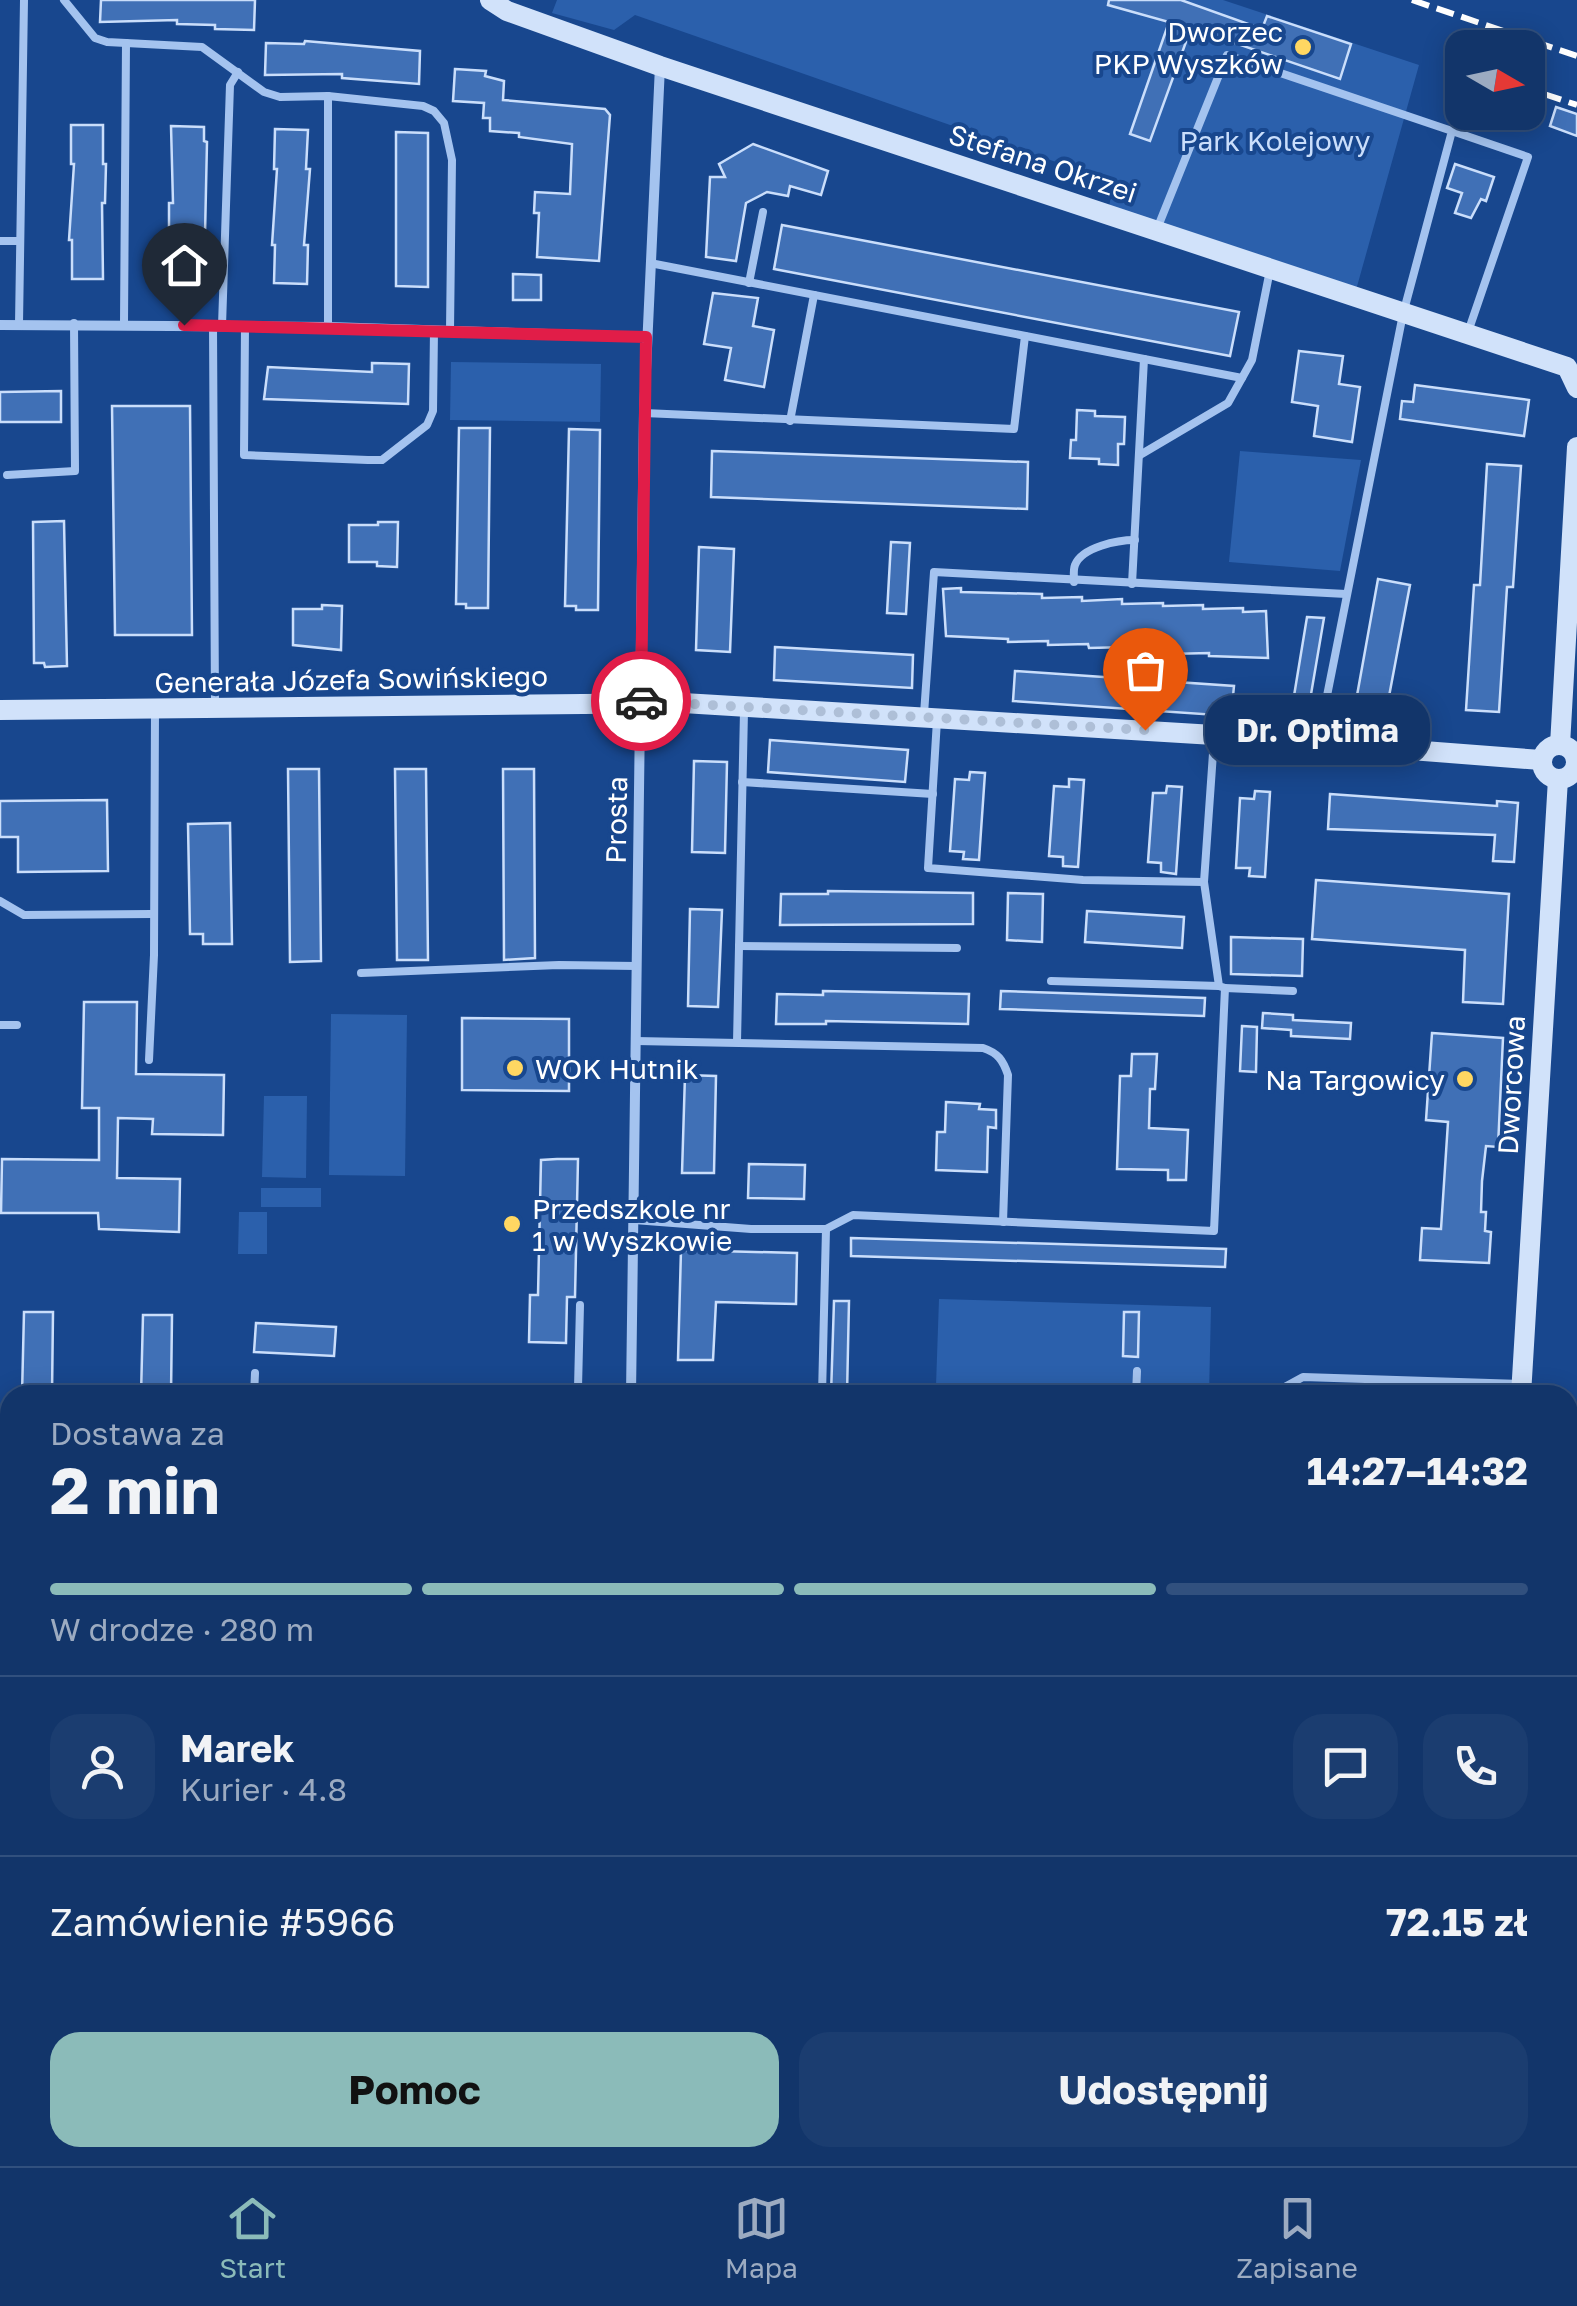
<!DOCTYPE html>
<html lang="pl">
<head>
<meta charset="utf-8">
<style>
	:root { --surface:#12356a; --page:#1b3d70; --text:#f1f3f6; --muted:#9cabc1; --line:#31507e; --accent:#8bbbb9 }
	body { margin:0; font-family:"Golos Text",sans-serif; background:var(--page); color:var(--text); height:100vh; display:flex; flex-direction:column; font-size:38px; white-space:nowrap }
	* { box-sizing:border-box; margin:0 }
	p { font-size:32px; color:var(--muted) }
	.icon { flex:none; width:55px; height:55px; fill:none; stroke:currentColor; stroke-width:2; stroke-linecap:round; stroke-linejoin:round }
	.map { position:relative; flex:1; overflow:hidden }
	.sheet { position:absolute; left:0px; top:1385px; width:1578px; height:782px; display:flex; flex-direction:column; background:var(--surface); border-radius:30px 30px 0 0; box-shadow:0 5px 25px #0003,0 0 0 2px var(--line) }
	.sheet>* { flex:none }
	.needle { width:65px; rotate:99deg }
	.buttons { position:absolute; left:1445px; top:30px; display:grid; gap:20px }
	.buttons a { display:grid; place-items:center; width:100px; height:100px; border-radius:20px; background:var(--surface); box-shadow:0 5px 25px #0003,0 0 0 2px var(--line); font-size:50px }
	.pin { position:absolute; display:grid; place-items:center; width:85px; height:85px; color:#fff; margin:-102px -42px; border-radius:50% 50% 50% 0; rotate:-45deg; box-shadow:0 0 10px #0007 }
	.pin .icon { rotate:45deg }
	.courier { position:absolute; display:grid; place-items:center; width:100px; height:100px; margin:-50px; border:8px solid #e11d48; border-radius:50%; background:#fff; color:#222; box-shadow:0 2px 12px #0007 }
	.bubble { position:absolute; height:70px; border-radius:30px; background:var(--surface); box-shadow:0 5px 25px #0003,0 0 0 2px var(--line); font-size:32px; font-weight:700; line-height:70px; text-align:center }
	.summary em { font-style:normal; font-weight:700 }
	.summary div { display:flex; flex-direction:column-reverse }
	.summary { display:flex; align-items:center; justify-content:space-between; height:170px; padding:0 50px }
	h1 { font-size:65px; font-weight:700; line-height:75px }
	.bar { display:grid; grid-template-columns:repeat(4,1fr); gap:15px 10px; align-content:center; height:120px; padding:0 50px }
	.bar i { height:12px; border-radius:8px; background:var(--line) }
	.bar .active { background:var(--accent) }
	.bar p { grid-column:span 4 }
	.line { display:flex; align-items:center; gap:25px; padding:0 50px; border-top:2px solid var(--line) }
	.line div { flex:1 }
	.round { display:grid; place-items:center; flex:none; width:105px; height:105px; border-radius:30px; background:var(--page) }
	.button { display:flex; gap:20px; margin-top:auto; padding:20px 50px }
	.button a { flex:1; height:115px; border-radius:30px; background:var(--accent); color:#111; font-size:40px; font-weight:700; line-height:115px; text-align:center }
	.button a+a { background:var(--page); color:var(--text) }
	.dock { display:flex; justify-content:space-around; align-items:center; height:140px; border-top:2px solid var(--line); background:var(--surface); font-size:28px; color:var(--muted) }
	.dock a { display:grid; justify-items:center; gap:5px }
	.dock .active { color:var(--accent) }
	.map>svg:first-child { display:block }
</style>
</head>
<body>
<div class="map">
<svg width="1577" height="2166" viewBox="0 0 1577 2166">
	<rect width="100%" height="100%" fill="#18478e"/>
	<g fill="#2b60ac">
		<path d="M 557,0 L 1223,0 L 1419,65 L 1356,290 L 1109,208 L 1113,182 L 635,15 L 614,30 L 552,13 Z"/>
		<path d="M 451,362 L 601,364 L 600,422 L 450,420 Z"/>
		<path d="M 1240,451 L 1361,460 L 1340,571 L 1229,562 Z"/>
		<path d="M 331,1014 L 407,1015 L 405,1176 L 329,1175 Z"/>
		<path d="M 264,1096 L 307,1096 L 306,1178 L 262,1177 Z"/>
		<rect x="261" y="1188" width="60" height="19"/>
		<path d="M 239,1212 L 267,1212 L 267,1254 L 238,1254 Z"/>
		<path d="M 939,1299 L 1211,1307 L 1209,1395 L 936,1386 Z"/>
	</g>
	<g fill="#4070b6" stroke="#cadefb" stroke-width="2.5">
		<path d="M 101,0 L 255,0 L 254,30 L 215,29 L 215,25 L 177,24 L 177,20 L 100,22 Z"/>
		<path d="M 1109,0 L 1181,0 L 1262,29 L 1267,16 L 1351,44 L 1340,79 L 1191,28 L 1150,141 L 1130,134 L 1169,22 L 1108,5 Z"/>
		<path d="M 305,41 L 420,51 L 419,84 L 342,78 L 342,74 L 265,75 L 266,43 L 304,44 Z"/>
		<path d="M 455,69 L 486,71 L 485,76 L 504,81 L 503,100 L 605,109 L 610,115 L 599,261 L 537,257 L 539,213 L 534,213 L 535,192 L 570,194 L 572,144 L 519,137 L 519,133 L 490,131 L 490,118 L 483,118 L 484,103 L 453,101 Z"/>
		<path d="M 1556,107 L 1577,114 L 1577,136 L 1550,126 Z"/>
		<path d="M 71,125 L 103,125 L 103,164 L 106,164 L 105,203 L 102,203 L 103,279 L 72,279 L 72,240 L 69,240 L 74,164 L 71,164 Z"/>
		<path d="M 171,126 L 204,127 L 204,141 L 207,142 L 204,282 L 172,281 L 172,242 L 169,242 L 169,203 L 173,203 Z"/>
		<path d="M 275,129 L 308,130 L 306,169 L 310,169 L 304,245 L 308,245 L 307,284 L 274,283 L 275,245 L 272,245 L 277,169 L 274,169 Z"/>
		<path d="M 396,132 L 428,133 L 428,287 L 396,286 Z"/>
		<path d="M 753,144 L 828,171 L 821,195 L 790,186 L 788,196 L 767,192 L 746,203 L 736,261 L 706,257 L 710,177 L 725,177 L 719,164 Z"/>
		<path d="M 1455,164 L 1494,177 L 1486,201 L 1481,199 L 1471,218 L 1455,213 L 1462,193 L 1447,188 Z"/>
		<path d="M 782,225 L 1239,312 L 1230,356 L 774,269 Z"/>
		<path d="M 513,274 L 541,275 L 541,300 L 513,300 Z"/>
		<path d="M 713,293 L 758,298 L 753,326 L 774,330 L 764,387 L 725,380 L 731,348 L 704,344 Z"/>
		<path d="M 1299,351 L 1343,356 L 1339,384 L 1360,387 L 1352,442 L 1314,436 L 1318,406 L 1292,402 Z"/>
		<path d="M 372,363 L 409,364 L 408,404 L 264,399 L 268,367 L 372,372 Z"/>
		<path d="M 1415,385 L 1529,400 L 1524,436 L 1400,419 L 1402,401 L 1413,402 Z"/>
		<path d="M 61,391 L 61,422 L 0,422 L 0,392 Z"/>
		<path d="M 112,406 L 190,406 L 192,635 L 115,635 Z"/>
		<path d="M 1077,410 L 1095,411 L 1095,416 L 1125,417 L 1124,444 L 1118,444 L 1118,465 L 1099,464 L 1099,459 L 1070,458 L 1071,440 L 1076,440 Z"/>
		<path d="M 459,428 L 490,428 L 488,608 L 466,608 L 466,604 L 456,604 Z"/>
		<path d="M 569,429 L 600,430 L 598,610 L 576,610 L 576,606 L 565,606 Z"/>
		<path d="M 712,451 L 1028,462 L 1027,509 L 711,497 Z"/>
		<path d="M 1487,464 L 1521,466 L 1513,587 L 1507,587 L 1499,712 L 1466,710 L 1474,585 L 1480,585 Z"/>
		<path d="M 64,521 L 67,666 L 45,667 L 44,663 L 34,663 L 33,522 Z"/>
		<path d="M 378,522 L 398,522 L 397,567 L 377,566 L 377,562 L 349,562 L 349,525 L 378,525 Z"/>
		<path d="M 891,542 L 910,543 L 906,614 L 887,613 Z"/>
		<path d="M 699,547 L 734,549 L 730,652 L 696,650 Z"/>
		<path d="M 1378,579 L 1410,585 L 1387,707 L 1356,701 Z"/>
		<path d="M 961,588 L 961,592 L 1042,594 L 1042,598 L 1082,597 L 1082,601 L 1122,599 L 1122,604 L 1163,603 L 1163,606 L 1203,605 L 1203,609 L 1243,608 L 1243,612 L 1266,611 L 1268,658 L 1209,656 L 1209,653 L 1169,654 L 1169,650 L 1129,651 L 1129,647 L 1089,648 L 1088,644 L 1048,645 L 1048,641 L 1008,642 L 1008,639 L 946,636 L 943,589 Z"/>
		<path d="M 322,605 L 342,606 L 341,650 L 293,645 L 293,609 L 322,609 Z"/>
		<path d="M 1307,617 L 1324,618 L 1308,712 L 1295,711 L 1293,702 Z"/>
		<path d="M 775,647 L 913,655 L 912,688 L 774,680 Z"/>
		<path d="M 1015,671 L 1234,686 L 1231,716 L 1013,701 Z"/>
		<path d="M 770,740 L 908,750 L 905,782 L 768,772 Z"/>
		<path d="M 694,761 L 727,762 L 725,853 L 692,852 Z"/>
		<path d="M 288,769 L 319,769 L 321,961 L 290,962 Z"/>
		<path d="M 395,769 L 426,769 L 428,960 L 397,960 Z"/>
		<path d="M 503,769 L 534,769 L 535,958 L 504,960 Z"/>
		<path d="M 970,772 L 985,773 L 979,860 L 963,859 L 964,852 L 950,851 L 955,779 L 969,780 Z"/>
		<path d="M 1069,779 L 1084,780 L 1078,867 L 1063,866 L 1063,857 L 1049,856 L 1054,786 L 1069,787 Z"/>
		<path d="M 1167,786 L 1182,787 L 1176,874 L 1161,872 L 1161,863 L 1148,862 L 1153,793 L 1166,793 Z"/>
		<path d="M 1255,791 L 1270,792 L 1265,877 L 1249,876 L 1250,868 L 1236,868 L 1240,798 L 1254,799 Z"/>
		<path d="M 1330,794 L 1497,806 L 1497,801 L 1518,803 L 1514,862 L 1493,861 L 1495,835 L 1328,829 Z"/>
		<path d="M 107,800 L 108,871 L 18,872 L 18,837 L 0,837 L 0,801 Z"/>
		<path d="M 230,823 L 232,944 L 203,944 L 203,934 L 190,934 L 188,824 Z"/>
		<path d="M 1316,880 L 1509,894 L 1503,1004 L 1463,1002 L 1465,950 L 1312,939 Z"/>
		<path d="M 828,891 L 973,893 L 973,924 L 780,925 L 781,894 L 828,894 Z"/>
		<path d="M 1008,893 L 1043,894 L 1042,942 L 1007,940 Z"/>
		<path d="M 690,909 L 722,910 L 718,1007 L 688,1006 Z"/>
		<path d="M 1087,911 L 1184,917 L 1182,948 L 1085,942 Z"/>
		<path d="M 1231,937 L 1303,939 L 1302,976 L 1231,974 Z"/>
		<path d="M 823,991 L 969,994 L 968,1024 L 826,1021 L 826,1024 L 776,1024 L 777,994 L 823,995 Z"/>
		<path d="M 1001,991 L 1205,998 L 1204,1016 L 1000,1009 Z"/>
		<path d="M 84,1002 L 137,1002 L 136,1074 L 224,1075 L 223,1135 L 152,1134 L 153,1119 L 118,1118 L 117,1178 L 180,1179 L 179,1232 L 99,1229 L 98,1213 L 1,1213 L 2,1159 L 99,1160 L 99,1108 L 82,1108 Z"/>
		<path d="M 1263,1013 L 1293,1015 L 1293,1020 L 1351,1023 L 1350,1039 L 1291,1036 L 1291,1030 L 1262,1028 Z"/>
		<path d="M 462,1018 L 569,1019 L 569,1091 L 462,1090 Z"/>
		<path d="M 1242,1026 L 1257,1027 L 1256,1072 L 1240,1071 Z"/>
		<path d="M 1432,1033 L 1503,1038 L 1498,1147 L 1486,1146 L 1482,1181 L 1481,1212 L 1486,1212 L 1485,1231 L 1491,1232 L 1489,1263 L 1420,1260 L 1422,1228 L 1441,1229 L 1448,1122 L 1426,1120 Z"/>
		<path d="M 1132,1054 L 1157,1054 L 1155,1089 L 1150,1089 L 1149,1128 L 1188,1130 L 1186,1180 L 1168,1180 L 1168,1170 L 1117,1169 L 1120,1076 L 1131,1076 Z"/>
		<path d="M 685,1075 L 716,1076 L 714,1173 L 682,1173 Z"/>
		<path d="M 946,1102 L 980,1104 L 979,1109 L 996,1110 L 996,1128 L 988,1127 L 987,1172 L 936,1170 L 937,1132 L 945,1132 Z"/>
		<path d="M 557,1159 L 578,1159 L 575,1297 L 567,1297 L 566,1343 L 529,1342 L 530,1295 L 538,1295 L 541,1160 Z"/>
		<path d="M 749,1164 L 805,1165 L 804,1199 L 748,1198 Z"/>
		<path d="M 851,1238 L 1226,1249 L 1225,1267 L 851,1256 Z"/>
		<path d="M 681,1250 L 797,1253 L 796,1304 L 716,1302 L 713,1360 L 678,1360 Z"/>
		<path d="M 834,1301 L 849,1301 L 847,1395 L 831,1395 Z"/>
		<path d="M 24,1312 L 53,1312 L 52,1395 L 22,1395 Z"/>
		<path d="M 1124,1312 L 1139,1312 L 1138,1357 L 1123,1356 Z"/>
		<path d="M 143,1315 L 172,1315 L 171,1395 L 141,1395 Z"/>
		<path d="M 256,1323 L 336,1327 L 334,1356 L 254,1352 Z"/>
	</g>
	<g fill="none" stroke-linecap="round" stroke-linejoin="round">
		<g stroke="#a4c3ef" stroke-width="8">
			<path d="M 64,0 L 95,38 L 107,42 L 202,47 L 264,92 L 280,97 L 328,96 L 423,106 L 434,111 L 444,123 L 452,160 L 450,331"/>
			<path d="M 1452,131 L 1528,157 L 1468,332"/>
			<path d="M 1157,229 L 1227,55 L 1452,131 L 1403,314 L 1318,741"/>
			<path d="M 0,241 L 20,241"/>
			<path d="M 650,263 L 1242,378 L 1252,360 L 1270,270"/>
			<path d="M 749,283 L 763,212"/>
			<path d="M 124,323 L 126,43"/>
			<path d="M 19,324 L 24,0"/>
			<path d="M 213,326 L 215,706"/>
			<path d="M 222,326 L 230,85 L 238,72"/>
			<path d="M 245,326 L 244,455 L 368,460 L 382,460 L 427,425 L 433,411 L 434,330"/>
			<path d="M 328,327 L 328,96"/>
			<path d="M 644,413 L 1014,429 L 1025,336"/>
			<path d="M 790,421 L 814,295"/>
			<path d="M 1140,455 L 1228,403 L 1242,378"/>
			<path d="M 7,475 L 75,471 L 74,323"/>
			<path d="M 1074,582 C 1074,576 1073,570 1075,565 C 1082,547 1118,540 1135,540"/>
			<path d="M 1132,584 L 1144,359"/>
			<path d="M 924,714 L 934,572 L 1346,594"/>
			<path d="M 937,720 L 928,868 L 1083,880 L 1204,882"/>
			<path d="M 742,782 L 933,794"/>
			<path d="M 0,901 L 24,915 L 152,914"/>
			<path d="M 739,946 L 957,948"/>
			<path d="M 361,973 L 559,965 L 637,966"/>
			<path d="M 1051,981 L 1219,986"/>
			<path d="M 1225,988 L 1293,991"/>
			<path d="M 0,1025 L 17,1025"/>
			<path d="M 636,1041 L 983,1048 C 998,1053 1003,1060 1008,1075 L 1003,1222"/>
			<path d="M 737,1042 L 744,711"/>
			<path d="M 149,1060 L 154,955 L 155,709"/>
			<path d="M 634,1220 L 751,1229 L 826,1229 L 853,1215 L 1214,1231 L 1225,988 L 1219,986 L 1204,882 L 1214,739"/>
			<path d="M 533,1387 L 631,1390"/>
			<path d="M 578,1388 L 580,1305"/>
			<path d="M 254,1395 L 255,1373"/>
			<path d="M 822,1395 L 826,1229"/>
			<path d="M 1136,1395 L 1137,1371"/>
			<path d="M 1270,1395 L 1303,1377 L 1521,1384"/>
			<path d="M 0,1947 L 10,1947"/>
		</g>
		<g stroke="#a4c3ef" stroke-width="10">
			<path d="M 0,325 L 328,327 L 646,337"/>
			<path d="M 1576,762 L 1577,762"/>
			<path d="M 631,1395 L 644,413 L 660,66"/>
			<path d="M 0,1520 L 10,1520"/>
			<path d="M 0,2007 L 10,2009"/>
			<path d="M 369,2158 L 385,2166"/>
			<path d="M 892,2158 L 897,2166"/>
			<path d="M 508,2166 L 518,2158"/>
			<path d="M 815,2166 L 827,2158"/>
			<path d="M 1477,2166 L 1477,2158"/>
		</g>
		<g stroke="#d1e2fa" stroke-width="20">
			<path d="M 490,0 L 507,11 L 660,66 L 1567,367 L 1577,388"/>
			<path d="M 0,710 L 683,703 L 1214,735 L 1541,760"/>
			<circle cx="1559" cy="762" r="17"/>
			<path d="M 1560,745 L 1577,447"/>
			<path d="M 1521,1395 L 1558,779"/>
			<path d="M 0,1738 L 10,1739"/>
			<path d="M 1568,1743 L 1577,1744"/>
		</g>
		<g stroke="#fff" stroke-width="6" stroke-dasharray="18 8" stroke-linecap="butt">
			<path d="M 1412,0 L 1577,56"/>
			<path d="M 1544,94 L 1577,105"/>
		</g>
	</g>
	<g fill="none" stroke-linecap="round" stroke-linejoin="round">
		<path stroke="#aebfd7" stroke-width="10" stroke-dasharray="0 18" d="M 641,701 L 1145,730"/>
		<path stroke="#e11d48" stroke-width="12" d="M 184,325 L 646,337 L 641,701"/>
	</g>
	<g fill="#ffd762" stroke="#18478e" stroke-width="4">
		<circle cx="1303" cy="47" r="10"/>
		<circle cx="515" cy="1068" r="10"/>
		<circle cx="1465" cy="1079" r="10"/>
		<circle cx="512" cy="1224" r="10"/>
	</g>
	<g text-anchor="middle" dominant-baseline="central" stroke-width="8" stroke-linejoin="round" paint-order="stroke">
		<g font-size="28" fill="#fff" stroke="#18478e" text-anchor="end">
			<text x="1283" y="31">Dworzec<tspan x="1283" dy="32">PKP Wyszków</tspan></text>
			<text x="535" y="1068" text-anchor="start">WOK Hutnik</text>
			<text x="1445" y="1079">Na Targowicy</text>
			<text x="532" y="1208" text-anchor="start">Przedszkole nr<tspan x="532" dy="32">1 w Wyszkowie</tspan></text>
		</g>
		<g font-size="28" fill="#cadefb" stroke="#18478e">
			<text x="1275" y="140">Park Kolejowy</text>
		</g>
		<g font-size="28" fill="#fff" stroke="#18478e">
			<text transform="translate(1043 163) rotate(18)">Stefana Okrzei</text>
			<text transform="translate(351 679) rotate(-1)">Generała Józefa Sowińskiego</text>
			<text transform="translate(616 820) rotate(-89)">Prosta</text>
			<text transform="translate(1511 1085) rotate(-87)">Dworcowa</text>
		</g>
	</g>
</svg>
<div class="buttons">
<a><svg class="needle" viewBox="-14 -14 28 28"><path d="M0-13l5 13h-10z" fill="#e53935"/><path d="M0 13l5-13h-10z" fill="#9cabc1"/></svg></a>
</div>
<div class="pin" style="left:1145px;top:730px;background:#ea580c"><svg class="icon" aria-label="bag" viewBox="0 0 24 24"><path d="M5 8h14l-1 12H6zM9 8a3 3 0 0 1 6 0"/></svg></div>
<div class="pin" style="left:184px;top:325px;background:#1f2937"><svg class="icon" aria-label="home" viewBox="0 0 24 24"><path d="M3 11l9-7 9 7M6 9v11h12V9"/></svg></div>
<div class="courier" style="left:641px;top:701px"><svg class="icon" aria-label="car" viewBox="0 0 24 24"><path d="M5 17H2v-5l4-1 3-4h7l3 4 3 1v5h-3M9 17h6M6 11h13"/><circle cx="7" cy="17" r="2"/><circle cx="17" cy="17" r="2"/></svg></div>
<div class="bubble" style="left:1205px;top:695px;width:225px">Dr. Optima</div>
<section class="sheet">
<div class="summary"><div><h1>2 min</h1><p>Dostawa za</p></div><em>14:27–14:32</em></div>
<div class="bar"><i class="active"></i><i class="active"></i><i class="active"></i><i></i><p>W drodze · 280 m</p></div>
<div class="line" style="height:180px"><a class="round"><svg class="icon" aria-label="person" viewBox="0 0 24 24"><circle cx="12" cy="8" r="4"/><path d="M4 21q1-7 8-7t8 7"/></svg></a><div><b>Marek</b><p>Kurier · 4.8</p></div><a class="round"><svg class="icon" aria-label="chat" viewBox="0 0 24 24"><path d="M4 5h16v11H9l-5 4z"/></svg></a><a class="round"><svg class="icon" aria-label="phone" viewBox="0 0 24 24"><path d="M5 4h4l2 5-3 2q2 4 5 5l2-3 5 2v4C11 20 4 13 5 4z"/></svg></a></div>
<div class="line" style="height:130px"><div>Zamówienie #5966</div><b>72.15 zł</b></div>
<div class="button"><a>Pomoc</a><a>Udostępnij</a></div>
</section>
</div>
<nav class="dock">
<a class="active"><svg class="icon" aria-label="home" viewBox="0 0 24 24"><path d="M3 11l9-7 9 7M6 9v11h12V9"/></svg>Start</a>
<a><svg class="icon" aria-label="map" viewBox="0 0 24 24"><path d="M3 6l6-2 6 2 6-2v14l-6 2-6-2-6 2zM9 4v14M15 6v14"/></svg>Mapa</a>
<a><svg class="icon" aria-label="saved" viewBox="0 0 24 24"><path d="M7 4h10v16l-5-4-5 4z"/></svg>Zapisane</a>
</nav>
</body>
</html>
